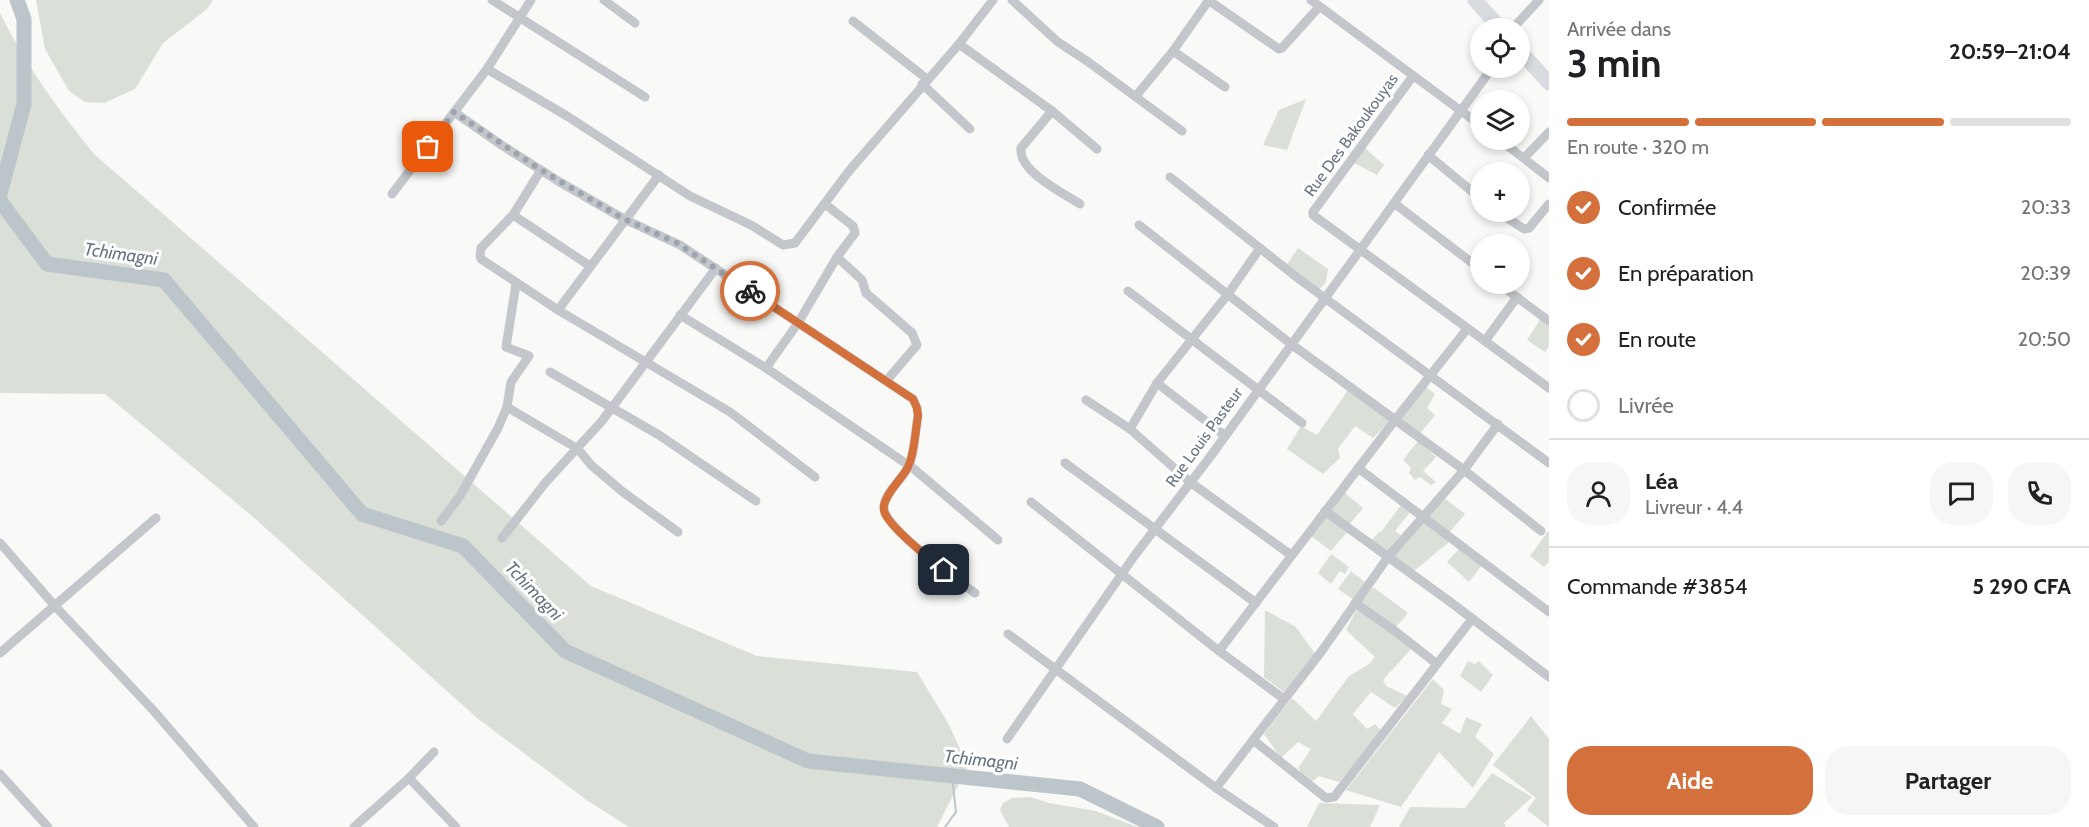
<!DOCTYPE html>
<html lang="fr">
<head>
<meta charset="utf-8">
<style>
	:root { --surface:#fff; --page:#f6f6f6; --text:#202124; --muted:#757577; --line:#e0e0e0; --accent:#d3703c }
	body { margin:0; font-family:Cabin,sans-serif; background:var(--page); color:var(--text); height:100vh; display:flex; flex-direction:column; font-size:22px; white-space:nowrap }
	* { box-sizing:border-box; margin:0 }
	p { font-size:20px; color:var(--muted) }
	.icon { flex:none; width:33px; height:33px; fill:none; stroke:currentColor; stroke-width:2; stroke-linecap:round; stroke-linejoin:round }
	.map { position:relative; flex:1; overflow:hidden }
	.details { display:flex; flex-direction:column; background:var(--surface); width:540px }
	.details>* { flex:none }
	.controls { position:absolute; left:1470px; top:18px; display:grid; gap:12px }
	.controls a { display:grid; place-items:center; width:60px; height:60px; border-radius:50%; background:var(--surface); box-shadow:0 3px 9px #0003; font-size:30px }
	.pin { position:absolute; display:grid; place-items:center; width:51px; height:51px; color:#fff; margin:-26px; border-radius:12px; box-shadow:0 3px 9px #0006 }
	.courier { position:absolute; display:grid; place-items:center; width:60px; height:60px; margin:-30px; border:4px solid #d3703c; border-radius:50%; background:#fff; color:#222; box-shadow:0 2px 8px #0007 }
	.overview em { font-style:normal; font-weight:700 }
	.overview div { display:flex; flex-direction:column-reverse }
	.overview { display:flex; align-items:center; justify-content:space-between; height:102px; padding:0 18px }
	h1 { font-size:39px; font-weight:700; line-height:45px }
	.bar { display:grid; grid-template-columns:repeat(4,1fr); gap:9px 6px; align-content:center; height:72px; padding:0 18px }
	.bar i { height:8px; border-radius:4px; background:var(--line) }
	.bar .on { background:var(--accent) }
	.bar p { grid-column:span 4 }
	.line { display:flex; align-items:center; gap:15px; padding:0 18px; border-top:2px solid var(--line) }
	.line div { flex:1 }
	.round { display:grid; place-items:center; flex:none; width:63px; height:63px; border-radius:24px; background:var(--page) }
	ol { padding:0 18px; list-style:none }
	li { display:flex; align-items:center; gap:18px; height:66px }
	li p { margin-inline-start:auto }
	li .icon { padding:6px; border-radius:50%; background:var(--accent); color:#fff; stroke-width:4 }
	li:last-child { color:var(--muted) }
	li i { width:33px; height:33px; border:3px solid var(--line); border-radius:50% }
	.primary-button { display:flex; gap:12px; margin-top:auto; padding:12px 18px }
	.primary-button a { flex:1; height:69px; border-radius:24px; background:var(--accent); color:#fff; font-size:24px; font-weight:700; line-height:69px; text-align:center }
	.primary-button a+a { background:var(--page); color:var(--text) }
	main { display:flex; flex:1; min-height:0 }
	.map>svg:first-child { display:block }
</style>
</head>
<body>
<main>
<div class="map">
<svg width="1549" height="827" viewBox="0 0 1549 827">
	<rect width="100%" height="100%" fill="#f9f9f7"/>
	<g fill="#dadfd8">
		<path d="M 36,0 L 213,0 L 207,9 L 163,43 L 135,89 L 104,103 L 85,102 L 69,91 L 45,49 Z"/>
		<path d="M 0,13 C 25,64 59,111 94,154 L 591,586 L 757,656 L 917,672 L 948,723 L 968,766 L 937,827 L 629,827 L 588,801 L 477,718 L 252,516 L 105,394 L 0,393 Z"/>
		<path d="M 1306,99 L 1287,150 L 1263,145 L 1279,110 Z"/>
		<path d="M 1364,147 L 1384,165 L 1377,175 L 1352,162 Z"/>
		<path d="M 1298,248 L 1328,269 L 1326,282 L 1318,291 L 1286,266 Z"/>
		<path d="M 1541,318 L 1549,323 L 1549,346 L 1545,352 L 1527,340 Z"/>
		<path d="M 1426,387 L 1435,394 L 1427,408 L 1435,415 L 1419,435 L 1399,419 Z"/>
		<path d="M 1348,390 L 1391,420 L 1373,438 L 1355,426 L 1338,449 L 1340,458 L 1323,474 L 1287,449 L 1301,426 L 1317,435 Z"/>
		<path d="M 1419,440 L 1436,457 L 1423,471 L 1436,482 L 1431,485 L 1420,477 L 1415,480 L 1409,473 L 1411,468 L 1403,460 Z"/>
		<path d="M 1344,492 L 1363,508 L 1349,525 L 1329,511 Z"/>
		<path d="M 1443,497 L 1465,514 L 1449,533 L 1428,516 Z"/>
		<path d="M 1401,505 L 1411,511 L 1395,531 L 1404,538 L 1388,556 L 1371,541 L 1379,532 L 1381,532 Z"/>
		<path d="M 1327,516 L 1348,531 L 1331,551 L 1311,536 Z"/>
		<path d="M 1424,521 L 1449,542 L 1414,571 L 1392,556 Z"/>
		<path d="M 1549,530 L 1549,562 L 1544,567 L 1530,556 Z"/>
		<path d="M 1460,548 L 1482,565 L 1469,582 L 1447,562 Z"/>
		<path d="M 1331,554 L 1349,567 L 1345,574 L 1340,571 L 1331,584 L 1318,573 Z"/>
		<path d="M 1351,571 L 1367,584 L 1354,600 L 1338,589 Z"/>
		<path d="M 1373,587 L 1408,613 L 1395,628 L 1360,603 Z"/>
		<path d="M 1358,607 L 1412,648 L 1383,680 L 1386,686 L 1407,696 L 1395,708 L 1371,692 L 1353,714 L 1367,729 L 1375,724 L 1382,732 L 1339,782 L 1319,776 L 1310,783 L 1298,768 L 1311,749 L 1298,742 L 1281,758 L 1264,734 L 1292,698 L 1316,721 L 1349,676 L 1369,664 L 1375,657 L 1346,630 Z"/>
		<path d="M 1265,610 L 1296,627 L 1316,655 L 1285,693 L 1264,677 Z"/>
		<path d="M 1468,661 L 1475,664 L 1479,661 L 1493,675 L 1481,692 L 1460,676 Z"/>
		<path d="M 1433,679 L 1444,690 L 1441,704 L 1452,709 L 1442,723 L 1460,734 L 1466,717 L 1482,724 L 1475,737 L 1494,754 L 1473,788 L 1439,752 L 1401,807 L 1346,790 Z"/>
		<path d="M 1531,716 L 1549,739 L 1549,827 L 1527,810 L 1536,798 L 1493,765 Z"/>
		<path d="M 1492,773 L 1532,797 L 1504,823 L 1506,827 L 1399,827 L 1410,807 L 1465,808 Z"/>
		<path d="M 1030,797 L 1049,803 L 1096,811 L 1137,827 L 1009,827 L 1000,810 L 1003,803 L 1012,798 Z"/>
		<path d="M 1319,803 L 1380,805 L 1370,827 L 1307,827 Z"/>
	</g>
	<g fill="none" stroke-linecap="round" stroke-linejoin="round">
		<path stroke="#bcc5ca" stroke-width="2" d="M 945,827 L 956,812 L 952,776"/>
		<g stroke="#bcc5ca" stroke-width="15">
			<path d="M 0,194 L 24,104 L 24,19 L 17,0"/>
			<path d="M 0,201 L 47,264 L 164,280 L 362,514 L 463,546 L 565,651 L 808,761 L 1080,789 L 1157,827"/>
		</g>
		<g stroke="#c3c6ca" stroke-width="9">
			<path d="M 492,0 L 645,97"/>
			<path d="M 604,0 L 635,23"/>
			<path d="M 1012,0 L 1058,42 L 1087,61 L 1182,131"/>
			<path d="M 1208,0 L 1279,49 L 1282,48 L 1319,7"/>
			<path d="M 1311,0 L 1480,125"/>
			<path d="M 853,21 L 927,79"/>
			<path d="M 1513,28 L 1539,0"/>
			<path d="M 959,44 L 1052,111 L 1097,149"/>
			<path d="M 1173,51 L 1225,87"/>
			<path d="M 487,69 L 567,116 L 690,196 L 751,225 L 783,245 L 795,243 L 849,171 L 959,44 L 993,0"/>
			<path d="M 1413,76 L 1313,212 L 1313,215 L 1549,388"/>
			<path d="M 922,84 L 970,129"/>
			<path d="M 1136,96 L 1173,51 L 1209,0"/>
			<path d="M 1052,111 L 1021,148 C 1018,171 1063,193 1080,204"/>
			<path d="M 454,112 L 503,146 L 558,181 L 624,219 L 680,245 L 913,399 L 917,408 L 918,416 C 915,432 915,451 909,466 C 903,479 886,491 884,505 C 881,526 957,580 975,593"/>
			<path d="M 1500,140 L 1549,178"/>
			<path d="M 1428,155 L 1480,198"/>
			<path d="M 1524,158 L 1549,132"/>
			<path d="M 541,170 L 513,215 L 481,248 L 480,256 L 481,259 L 558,310 L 730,412 L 815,477"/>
			<path d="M 1170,177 L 1299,279 L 1549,463"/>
			<path d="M 392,194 L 487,69 L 531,0"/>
			<path d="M 1394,203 L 1480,269"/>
			<path d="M 1498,212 L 1524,229 L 1529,228 L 1549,204"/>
			<path d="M 513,215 L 590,266"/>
			<path d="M 1139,225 L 1291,344 L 1464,470 L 1541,531"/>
			<path d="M 837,257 L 862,280 L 866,293 L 912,333 L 917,345 L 887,380"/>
			<path d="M 1499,284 L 1549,321"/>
			<path d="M 1128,291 L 1302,423"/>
			<path d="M 558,310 L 659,175"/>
			<path d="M 680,315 L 766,368 L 914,469 L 998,540"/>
			<path d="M 1485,341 L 1517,297"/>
			<path d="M 766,368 L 798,323 L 837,257 L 855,233 L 853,226 L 825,204"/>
			<path d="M 550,372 L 659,435 L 756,501"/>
			<path d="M 1157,383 L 1224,435"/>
			<path d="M 1086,400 L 1130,429 L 1190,482 L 1291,555"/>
			<path d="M 507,407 L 578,449 L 591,465 L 623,492 L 678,532"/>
			<path d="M 1130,429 L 1157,383 L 1228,294 L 1260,248"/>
			<path d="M 1065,463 L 1256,603"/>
			<path d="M 1358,468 L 1549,612"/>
			<path d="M 1031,502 L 1219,651 L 1284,699"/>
			<path d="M 1325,511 L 1453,604 L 1549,677"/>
			<path d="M 441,521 L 460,496 L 498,428 L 507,407 L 511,382 L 529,356 L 506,347 L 516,284"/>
			<path d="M 502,538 L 546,482 L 602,421 L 716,268"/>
			<path d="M 0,543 L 54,605 L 153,710 L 254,827"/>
			<path d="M 1355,603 L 1395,631 L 1437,664"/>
			<path d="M 1008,634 L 1216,788 L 1274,827"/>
			<path d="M 1219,651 L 1395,420 L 1467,329"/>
			<path d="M 0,653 L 156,518"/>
			<path d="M 1007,739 L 1135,555 L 1210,457 L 1492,68"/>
			<path d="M 1253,740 L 1326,798 L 1334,797 L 1472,619"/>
			<path d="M 0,774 L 48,827"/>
			<path d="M 409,778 L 456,827"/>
			<path d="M 1216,788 L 1321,652 L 1388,557 L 1464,470 L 1498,424"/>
			<path d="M 354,827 L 409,778 L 434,752"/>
		</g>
		<g stroke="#d8dbdf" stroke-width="15">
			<path d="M 1475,0 L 1500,28"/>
			<path d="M 1520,51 L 1549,83"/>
		</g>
	</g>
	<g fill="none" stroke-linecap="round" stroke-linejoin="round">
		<path stroke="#9da4ad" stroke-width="6" stroke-dasharray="0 10.8" d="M 428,147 L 454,112 L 541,170 L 624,219 L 677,243 L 750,291"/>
		<path stroke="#d3703c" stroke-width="8" d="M 750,291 L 913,399 L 917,408 L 918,416 C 915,432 915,452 908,467 C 902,479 881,498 884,511 C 887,525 931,560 944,570"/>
	</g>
	<g text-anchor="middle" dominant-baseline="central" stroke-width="6" stroke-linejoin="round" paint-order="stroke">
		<g font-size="16" fill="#6b7685" stroke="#fff">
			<text transform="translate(1351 135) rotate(-54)">Rue Des Bakoukouyas</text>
			<text transform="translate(1204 437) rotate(-54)">Rue Louis Pasteur</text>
		</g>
		<g font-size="18" font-style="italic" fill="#677680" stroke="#fff">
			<text transform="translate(121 254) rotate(8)">Tchimagni</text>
			<text transform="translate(534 591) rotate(46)">Tchimagni</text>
			<text transform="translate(981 760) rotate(6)">Tchimagni</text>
		</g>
	</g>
</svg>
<div class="controls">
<a><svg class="icon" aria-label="locate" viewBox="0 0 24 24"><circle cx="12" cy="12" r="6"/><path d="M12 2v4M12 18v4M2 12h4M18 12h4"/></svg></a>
<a><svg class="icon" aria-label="layers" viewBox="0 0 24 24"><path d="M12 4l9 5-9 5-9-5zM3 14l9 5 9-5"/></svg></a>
<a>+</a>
<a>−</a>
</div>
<div class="pin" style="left:428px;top:147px;background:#ea580c"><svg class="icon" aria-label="bag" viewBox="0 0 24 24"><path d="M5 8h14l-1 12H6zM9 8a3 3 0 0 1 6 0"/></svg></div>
<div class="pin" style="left:944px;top:570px;background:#1f2937"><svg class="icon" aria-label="home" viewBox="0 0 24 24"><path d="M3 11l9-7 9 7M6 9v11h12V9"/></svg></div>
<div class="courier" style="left:750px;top:291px"><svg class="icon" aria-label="bike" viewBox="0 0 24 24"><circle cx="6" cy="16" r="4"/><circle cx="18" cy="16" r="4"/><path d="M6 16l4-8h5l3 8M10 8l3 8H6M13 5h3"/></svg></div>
</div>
<section class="details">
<div class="overview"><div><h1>3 min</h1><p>Arrivée dans</p></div><em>20:59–21:04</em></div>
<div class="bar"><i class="on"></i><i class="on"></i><i class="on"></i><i></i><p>En route · 320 m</p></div>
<ol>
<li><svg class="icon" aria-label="check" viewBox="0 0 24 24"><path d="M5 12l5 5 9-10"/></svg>Confirmée<p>20:33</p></li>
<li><svg class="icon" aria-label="check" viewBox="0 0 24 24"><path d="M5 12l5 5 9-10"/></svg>En préparation<p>20:39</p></li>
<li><svg class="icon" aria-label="check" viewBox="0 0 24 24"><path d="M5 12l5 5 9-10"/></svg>En route<p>20:50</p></li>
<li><i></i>Livrée</li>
</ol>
<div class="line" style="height:108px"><a class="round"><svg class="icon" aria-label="person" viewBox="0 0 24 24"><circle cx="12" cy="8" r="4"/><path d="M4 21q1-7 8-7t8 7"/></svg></a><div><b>Léa</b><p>Livreur · 4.4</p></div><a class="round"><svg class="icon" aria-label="chat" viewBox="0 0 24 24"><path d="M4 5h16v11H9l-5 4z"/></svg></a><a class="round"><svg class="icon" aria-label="phone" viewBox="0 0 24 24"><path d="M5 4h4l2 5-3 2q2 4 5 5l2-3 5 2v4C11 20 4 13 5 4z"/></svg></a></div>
<div class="line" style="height:78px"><div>Commande #3854</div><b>5 290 CFA</b></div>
<div class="primary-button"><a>Aide</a><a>Partager</a></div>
</section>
</main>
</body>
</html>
